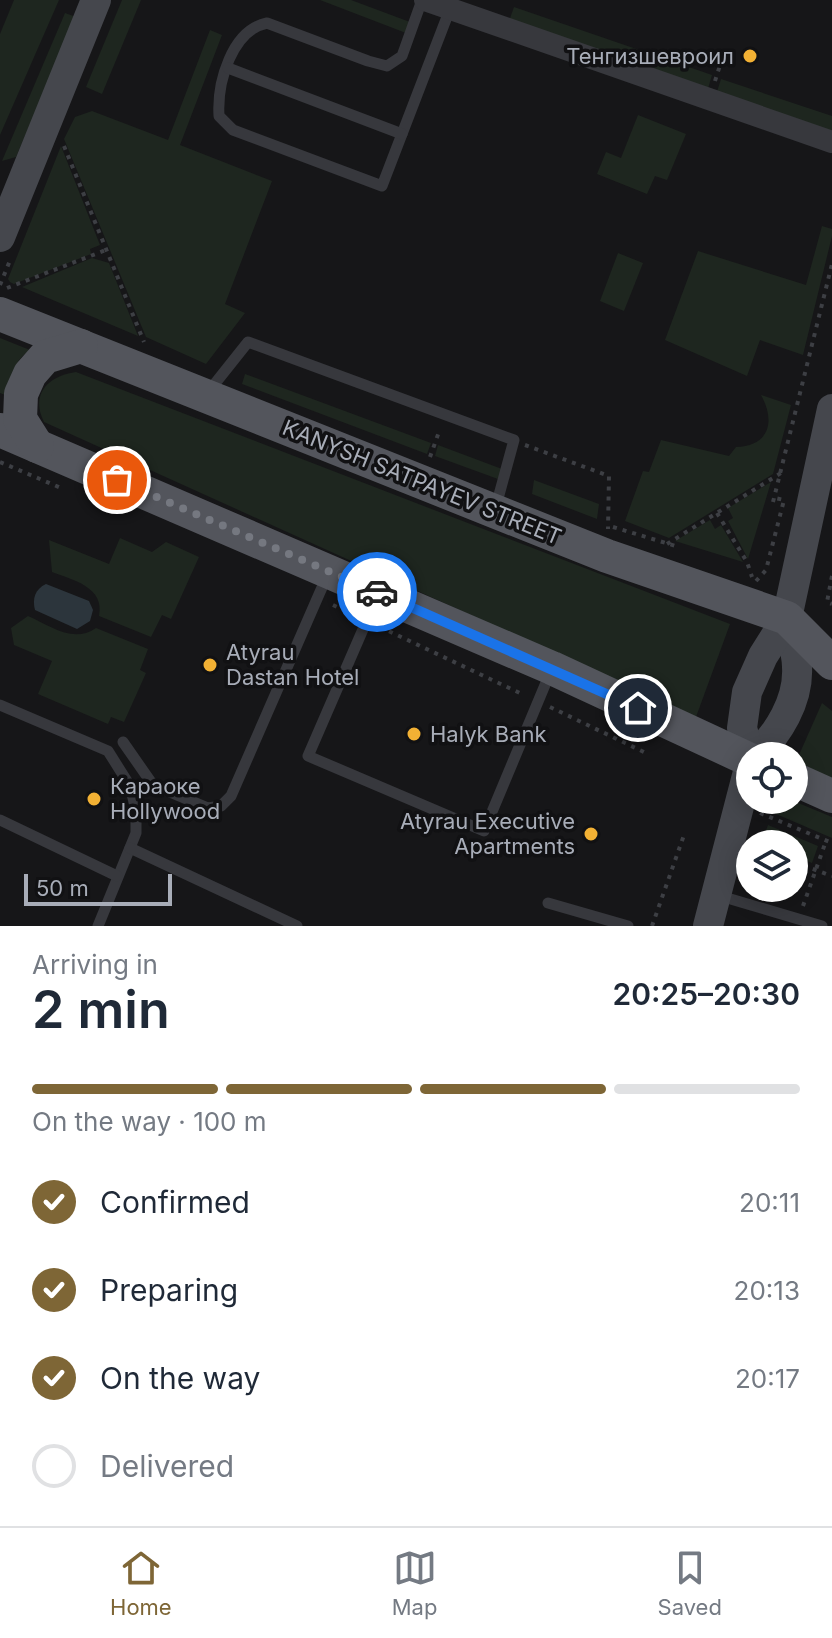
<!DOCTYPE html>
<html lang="en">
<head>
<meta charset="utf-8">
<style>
	:root { --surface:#fff; --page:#f2f2f3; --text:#1f2937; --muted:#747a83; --line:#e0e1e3; --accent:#7e6636 }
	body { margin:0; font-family:Inter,sans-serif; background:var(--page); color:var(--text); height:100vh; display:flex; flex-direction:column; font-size:30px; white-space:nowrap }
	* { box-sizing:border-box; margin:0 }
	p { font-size:26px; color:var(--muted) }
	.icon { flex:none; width:44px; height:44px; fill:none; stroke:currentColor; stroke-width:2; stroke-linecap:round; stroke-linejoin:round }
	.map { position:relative; height:926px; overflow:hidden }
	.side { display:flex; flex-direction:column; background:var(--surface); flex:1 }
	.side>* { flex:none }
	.controls { position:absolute; left:736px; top:742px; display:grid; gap:16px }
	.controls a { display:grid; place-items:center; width:72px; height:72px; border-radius:50%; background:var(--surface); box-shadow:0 4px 20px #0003; font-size:40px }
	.scale { position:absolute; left:24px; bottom:20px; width:148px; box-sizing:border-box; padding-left:8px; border:4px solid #a8adb8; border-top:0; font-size:22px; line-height:28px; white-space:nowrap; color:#a8adb8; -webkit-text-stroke:6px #111113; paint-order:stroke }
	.pin { position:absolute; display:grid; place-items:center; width:68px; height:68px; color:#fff; margin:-34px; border:4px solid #fff; border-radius:50%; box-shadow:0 2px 8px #0007 }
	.courier { position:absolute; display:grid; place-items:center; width:80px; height:80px; margin:-40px; border:6px solid #1a73e8; border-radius:50%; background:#fff; color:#222; box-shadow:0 2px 10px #0007 }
	.headline em { font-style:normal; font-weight:600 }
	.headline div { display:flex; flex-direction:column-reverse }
	.headline { display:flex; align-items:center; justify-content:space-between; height:136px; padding:0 32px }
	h1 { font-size:52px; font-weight:600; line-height:60px }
	.bar { display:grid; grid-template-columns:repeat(4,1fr); gap:12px 8px; align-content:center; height:96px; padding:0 32px }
	.bar i { height:10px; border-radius:6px; background:var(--line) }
	.bar .current { background:var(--accent) }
	.bar p { grid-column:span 4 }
	ol { padding:0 32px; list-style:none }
	li { display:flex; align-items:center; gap:24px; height:88px }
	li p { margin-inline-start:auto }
	li .icon { padding:8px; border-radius:50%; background:var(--accent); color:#fff; stroke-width:4 }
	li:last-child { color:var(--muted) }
	li i { width:44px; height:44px; border:4px solid var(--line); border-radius:50% }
	.tab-bar { display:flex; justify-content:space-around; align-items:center; height:112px; border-top:2px solid var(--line); background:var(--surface); font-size:22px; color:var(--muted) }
	.tab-bar a { display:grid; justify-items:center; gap:4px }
	.tab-bar .current { color:var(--accent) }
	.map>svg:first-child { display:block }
</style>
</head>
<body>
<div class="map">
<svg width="832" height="926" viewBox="0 0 832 926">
	<rect width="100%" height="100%" fill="#161618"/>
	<g fill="#1e261f">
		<path d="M 14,0 L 59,0 L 0,135 L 0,34 Z"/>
		<path d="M 122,0 L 141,0 L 102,94 L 86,87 Z"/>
		<path d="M 320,0 L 351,0 L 410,22 L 406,33 Z"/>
		<path d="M 514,7 L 712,75 L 707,92 L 508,24 Z"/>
		<path d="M 65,13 L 76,17 L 16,157 L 2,161 Z"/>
		<path d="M 210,30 L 222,35 L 180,145 L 272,181 L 225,304 L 245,313 L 206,364 L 146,337 L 64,139 L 75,117 L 92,111 L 168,140 Z"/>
		<path d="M 721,79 L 832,116 L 832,135 L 716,95 Z"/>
		<path d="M 638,115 L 686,134 L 667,180 L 655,176 L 647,194 L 597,174 L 606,152 L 621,158 Z"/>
		<path d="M 61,146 L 100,245 L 90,249 L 91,254 L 14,284 L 10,282 L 8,279 Z"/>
		<path d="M 822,226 L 832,229 L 832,236 L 803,355 L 760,340 L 747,376 L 665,340 L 698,251 L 806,285 Z"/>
		<path d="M 618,253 L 643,263 L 624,311 L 600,301 Z"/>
		<path d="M 92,258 L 109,263 L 138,336 L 22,287 Z"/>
		<path d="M 0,338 L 30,350 C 12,362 11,378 10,397 L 0,393 Z"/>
		<path d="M 76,372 L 730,624 L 696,717 L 44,422 C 30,394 48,376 76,372 Z"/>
		<path d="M 245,374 L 431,443 L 427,454 L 242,384 Z"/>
		<path d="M 761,395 L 791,405 L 773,474 L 669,538 L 625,521 L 643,471 L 649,472 L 661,440 L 729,456 L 736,447 C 769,446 776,422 761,395 Z"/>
		<path d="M 438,445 L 502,469 L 498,479 L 435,456 Z"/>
		<path d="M 534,480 L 599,504 L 597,519 L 532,494 Z"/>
		<path d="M 771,482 L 748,559 L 728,521 L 733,518 L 728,508 Z"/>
		<path d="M 710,520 L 715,529 L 721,525 L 743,562 L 675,541 Z"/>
		<path d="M 120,538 L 152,552 L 166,542 L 199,557 L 171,619 L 162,615 L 151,637 L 99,616 C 105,587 73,580 52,572 L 49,540 L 109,564 Z"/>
		<path d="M 28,616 C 51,626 73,644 96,628 L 148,649 L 140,670 L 146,673 L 124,722 L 111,717 L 108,724 L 38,694 L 52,661 L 14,645 L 11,628 Z"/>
		<path d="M 822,703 L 832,711 L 832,781 L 795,764 Z"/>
		<path d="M 781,800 L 791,800 L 832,817 L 832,838 L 769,811 Z"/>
		<path d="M 768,825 L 818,846 L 812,863 L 794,856 L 794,844 L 761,844 Z"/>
	</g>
	<path fill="#2c353c" d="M 46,584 L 89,601 L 93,610 L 90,621 L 77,629 L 35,610 C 32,599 35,589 46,584 Z"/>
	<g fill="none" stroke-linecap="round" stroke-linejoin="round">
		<g stroke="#3d3f44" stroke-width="4" stroke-dasharray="4 6" stroke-linecap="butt">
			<path d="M 715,81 L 723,56"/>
			<path d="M 64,146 L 144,342"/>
			<path d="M 0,285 L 11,258"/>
			<path d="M 7,288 L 106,250"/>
			<path d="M 525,445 L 609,476 L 608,529"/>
			<path d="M 430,457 L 440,429"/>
			<path d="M 0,462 L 61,488"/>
			<path d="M 773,502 L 832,264"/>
			<path d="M 717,513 L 747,562 L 752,577"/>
			<path d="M 613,527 L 679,547"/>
			<path d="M 667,544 L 781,473"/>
			<path d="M 832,576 L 827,602 L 832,604"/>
			<path d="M 756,581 L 766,570 L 784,500 L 775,498"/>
			<path d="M 333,605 L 354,615"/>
			<path d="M 380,627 L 524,695"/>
			<path d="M 550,707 L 646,753"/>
			<path d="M 760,813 L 832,843"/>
			<path d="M 794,862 L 832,876"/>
			<path d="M 803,906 L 826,841"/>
			<path d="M 652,926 L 684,835"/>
		</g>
		<g stroke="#37383d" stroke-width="11">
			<path d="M 422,0 L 402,56 L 387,66 L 368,61 L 267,23 C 232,30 217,82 219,116 L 233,130 L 382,186 L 450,9"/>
			<path d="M 228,68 L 402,134"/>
			<path d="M 209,391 L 248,342 L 514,440 L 496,506"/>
			<path d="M 377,597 L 308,756 L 484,831 L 550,673"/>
			<path d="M 0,705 L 108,751 L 130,786 L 136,810 L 136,833 L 98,926"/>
			<path d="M 123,742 L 153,785 L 208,808 L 221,806 L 231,796 L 327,576"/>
			<path d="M 0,820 L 117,876"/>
			<path d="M 130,848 L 297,926"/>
			<path d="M 717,895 L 822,926"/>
			<path d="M 548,903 L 628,926"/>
		</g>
		<path stroke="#37383d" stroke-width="22" d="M 425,0 L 832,142"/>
		<g stroke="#45474d" stroke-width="30">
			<path d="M 0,237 L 96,0"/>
			<path d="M 755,756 C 778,734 799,701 797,667 C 797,651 790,633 787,618"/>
			<path d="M 750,757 L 742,728 L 747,692 L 763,656 L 787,618 L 832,409"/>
			<path d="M 708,926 L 750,764"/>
		</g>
		<g stroke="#53555c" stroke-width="34">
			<path d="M 0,314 L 607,556 L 787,618 L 832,663"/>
			<path d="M 0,430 L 552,668 L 750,760"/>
			<path d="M 37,446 L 20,419 L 21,394 L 30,374 L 45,357 L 81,346"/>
			<path d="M 794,779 L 832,796"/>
		</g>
	</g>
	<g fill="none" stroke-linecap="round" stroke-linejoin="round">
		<path stroke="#757880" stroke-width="8" stroke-dasharray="0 14.4" d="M 117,480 L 377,592"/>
		<path stroke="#1a73e8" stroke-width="10" d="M 377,592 L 638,708"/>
	</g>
	<g fill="#f2b134" stroke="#111113" stroke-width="3">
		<circle cx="750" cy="56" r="8"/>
		<circle cx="210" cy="665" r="8"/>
		<circle cx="414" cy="734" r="8"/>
		<circle cx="94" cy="799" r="8"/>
		<circle cx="591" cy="834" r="8"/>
	</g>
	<g text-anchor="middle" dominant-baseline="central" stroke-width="7" stroke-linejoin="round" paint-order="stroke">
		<g font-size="22" fill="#a8adb8" stroke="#111113" text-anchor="start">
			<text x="734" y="56" text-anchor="end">Тенгизшевроил</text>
			<text x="226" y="652">Atyrau<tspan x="226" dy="25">Dastan Hotel</tspan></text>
			<text x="430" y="734">Halyk Bank</text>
			<text x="110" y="786">Караоке<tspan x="110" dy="25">Hollywood</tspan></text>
			<text x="575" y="821" text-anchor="end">Atyrau Executive<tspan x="575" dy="25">Apartments</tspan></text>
		</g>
		<g font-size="22" fill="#a8adb8" stroke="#111113">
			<text transform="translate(422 482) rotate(22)">KANYSH SATPAYEV STREET</text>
		</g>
	</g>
</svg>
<div class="controls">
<a><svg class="icon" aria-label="locate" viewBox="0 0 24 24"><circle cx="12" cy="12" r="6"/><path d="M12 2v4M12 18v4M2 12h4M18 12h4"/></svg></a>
<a><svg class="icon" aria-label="layers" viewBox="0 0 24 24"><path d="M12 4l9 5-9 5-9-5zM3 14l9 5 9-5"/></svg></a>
</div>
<div class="scale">50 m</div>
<div class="pin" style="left:117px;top:480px;background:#ea580c"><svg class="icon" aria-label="bag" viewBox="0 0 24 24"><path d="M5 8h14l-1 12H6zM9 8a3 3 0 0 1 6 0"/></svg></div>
<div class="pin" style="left:638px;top:708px;background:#1f2937"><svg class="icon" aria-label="home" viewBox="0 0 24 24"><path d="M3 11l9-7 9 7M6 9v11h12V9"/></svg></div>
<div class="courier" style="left:377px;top:592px"><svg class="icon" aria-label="car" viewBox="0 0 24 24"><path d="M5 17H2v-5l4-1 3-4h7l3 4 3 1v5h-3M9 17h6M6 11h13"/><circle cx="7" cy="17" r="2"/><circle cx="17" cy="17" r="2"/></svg></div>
</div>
<section class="side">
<div class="headline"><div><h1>2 min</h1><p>Arriving in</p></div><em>20:25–20:30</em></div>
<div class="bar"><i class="current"></i><i class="current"></i><i class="current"></i><i></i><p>On the way · 100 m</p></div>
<ol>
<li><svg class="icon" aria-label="check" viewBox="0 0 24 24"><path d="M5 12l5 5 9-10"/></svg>Confirmed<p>20:11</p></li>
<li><svg class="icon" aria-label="check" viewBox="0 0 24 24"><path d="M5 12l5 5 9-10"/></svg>Preparing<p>20:13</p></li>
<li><svg class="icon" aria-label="check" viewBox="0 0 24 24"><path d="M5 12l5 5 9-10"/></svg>On the way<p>20:17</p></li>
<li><i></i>Delivered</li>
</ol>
</section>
<nav class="tab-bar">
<a class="current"><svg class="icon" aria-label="home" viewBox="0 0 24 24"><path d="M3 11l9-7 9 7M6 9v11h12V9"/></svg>Home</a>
<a><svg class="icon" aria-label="map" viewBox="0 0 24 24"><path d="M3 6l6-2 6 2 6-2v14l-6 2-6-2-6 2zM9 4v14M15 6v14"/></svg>Map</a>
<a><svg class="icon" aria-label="saved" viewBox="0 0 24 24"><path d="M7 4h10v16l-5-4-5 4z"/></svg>Saved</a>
</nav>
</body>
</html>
